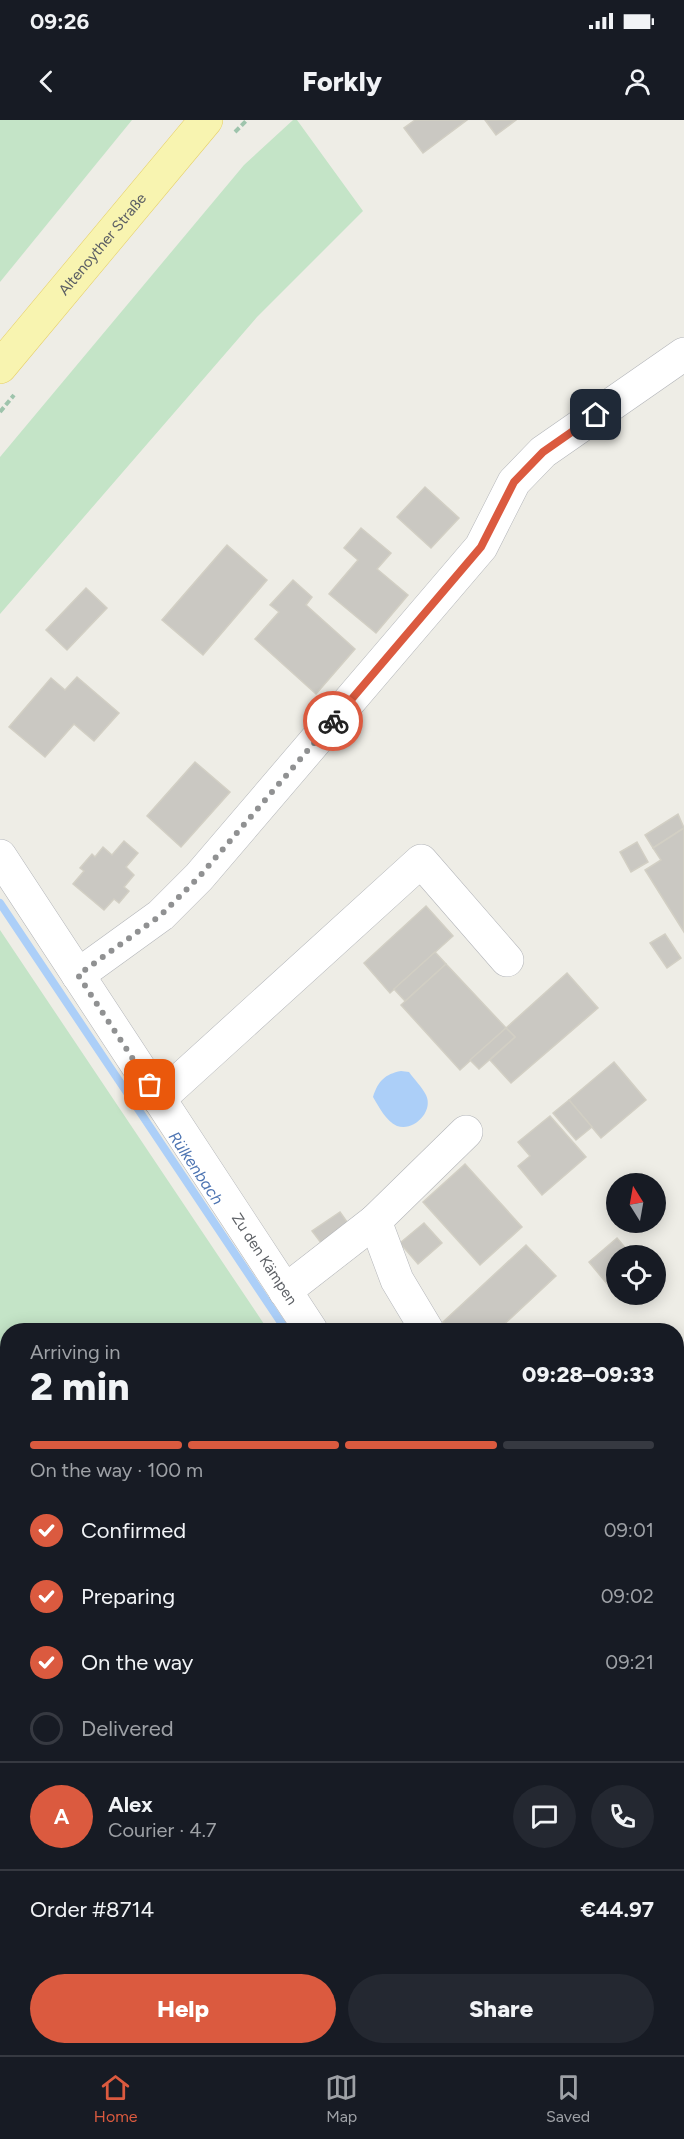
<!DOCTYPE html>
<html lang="en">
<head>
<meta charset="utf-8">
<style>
	:root { --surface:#171b24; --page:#242831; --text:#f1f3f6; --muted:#9ea1a6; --line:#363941; --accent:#db5a3f }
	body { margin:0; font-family:Figtree,sans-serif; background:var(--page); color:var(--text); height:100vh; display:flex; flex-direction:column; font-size:22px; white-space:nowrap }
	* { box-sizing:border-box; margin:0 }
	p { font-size:20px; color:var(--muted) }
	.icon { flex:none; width:33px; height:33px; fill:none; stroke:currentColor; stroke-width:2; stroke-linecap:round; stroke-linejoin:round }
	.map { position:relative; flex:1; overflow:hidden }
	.side { position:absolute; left:0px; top:1203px; width:684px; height:732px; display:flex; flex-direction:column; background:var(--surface); border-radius:24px 24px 0 0; box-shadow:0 3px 15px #0003 }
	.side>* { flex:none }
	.needle { width:39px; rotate:349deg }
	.controls { position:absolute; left:606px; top:1053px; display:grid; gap:12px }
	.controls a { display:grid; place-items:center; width:60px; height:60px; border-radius:50%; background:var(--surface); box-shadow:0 3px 15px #0003; font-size:30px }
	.pin { position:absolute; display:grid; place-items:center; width:51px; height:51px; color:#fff; margin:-26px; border-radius:12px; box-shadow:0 3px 9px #0006 }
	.courier { position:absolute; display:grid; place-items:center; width:60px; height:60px; margin:-30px; border:4px solid #db5a3f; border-radius:50%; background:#fff; color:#222; box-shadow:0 2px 8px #0007 }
	.overview em { font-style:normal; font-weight:800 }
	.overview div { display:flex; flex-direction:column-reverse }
	.overview { display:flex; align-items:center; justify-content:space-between; height:102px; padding:0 30px }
	h1 { font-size:39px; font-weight:800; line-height:45px }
	.bar { display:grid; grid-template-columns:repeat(4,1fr); gap:9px 6px; align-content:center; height:72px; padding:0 30px }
	.bar i { height:8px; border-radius:4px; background:var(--line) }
	.bar .selected { background:var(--accent) }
	.bar p { grid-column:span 4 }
	.line { display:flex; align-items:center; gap:15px; padding:0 30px; border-top:2px solid var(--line) }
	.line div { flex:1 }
	.round { display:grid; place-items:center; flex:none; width:63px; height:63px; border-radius:32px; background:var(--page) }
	ol { padding:0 30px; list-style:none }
	li { display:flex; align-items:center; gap:18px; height:66px }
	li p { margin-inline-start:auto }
	li .icon { padding:6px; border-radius:50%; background:var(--accent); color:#fff; stroke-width:4 }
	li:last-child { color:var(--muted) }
	li i { width:33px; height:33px; border:3px solid var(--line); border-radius:50% }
	.cta { display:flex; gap:12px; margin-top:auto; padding:12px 30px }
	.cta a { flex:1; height:69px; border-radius:36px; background:var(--accent); color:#fff; font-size:24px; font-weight:800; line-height:69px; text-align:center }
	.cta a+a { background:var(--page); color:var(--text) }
	.status { display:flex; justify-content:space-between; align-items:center; height:42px; padding:0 30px; background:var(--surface); direction:ltr }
	.status svg { height:16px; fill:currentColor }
	header { display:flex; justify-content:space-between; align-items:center; height:78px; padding:0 30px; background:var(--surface); font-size:27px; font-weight:800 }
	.dock { display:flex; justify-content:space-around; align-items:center; height:84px; border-top:2px solid var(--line); background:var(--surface); font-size:16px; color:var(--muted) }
	.dock a { display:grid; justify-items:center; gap:3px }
	.dock .selected { color:var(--accent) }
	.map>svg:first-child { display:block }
</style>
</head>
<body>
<div class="status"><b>09:26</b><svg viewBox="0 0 49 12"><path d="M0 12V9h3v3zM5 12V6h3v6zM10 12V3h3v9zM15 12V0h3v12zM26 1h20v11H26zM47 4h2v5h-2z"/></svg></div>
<header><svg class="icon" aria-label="back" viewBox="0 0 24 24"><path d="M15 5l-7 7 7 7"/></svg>Forkly<svg class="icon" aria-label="person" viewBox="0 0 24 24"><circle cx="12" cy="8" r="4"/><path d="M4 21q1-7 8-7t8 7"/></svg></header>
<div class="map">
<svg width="684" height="1935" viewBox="0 0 684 1935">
	<rect width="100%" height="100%" fill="#eeede6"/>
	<g fill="#c4e4c7">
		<path d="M 0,0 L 132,0 L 0,162 Z"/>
		<path d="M 293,0 L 297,0 L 363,91 L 257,197 L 0,494 L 0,337 L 244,45 Z"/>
		<path d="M 0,810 L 268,1210 L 8,1210 L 8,1435 L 0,1439 Z"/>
		<path d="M 7,1461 L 8,1657 L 0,1661 L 0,1465 Z"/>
		<path d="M 7,1683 L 8,1835 L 0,1839 L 0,1686 Z"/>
		<path d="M 74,1928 L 241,1928 L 244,1935 L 78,1935 Z"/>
		<path d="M 386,1928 L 577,1928 L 580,1935 L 390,1935 Z"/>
	</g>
	<path fill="#accff8" d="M 401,951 L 409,952 C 414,959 422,967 426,975 C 434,991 414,1012 397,1006 C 386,1001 379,987 373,977 C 378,961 385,954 401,951 Z"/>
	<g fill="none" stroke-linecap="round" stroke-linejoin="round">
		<g stroke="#accff8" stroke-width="8">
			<path d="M 0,783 L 286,1210"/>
			<path d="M 676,1768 L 684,1778"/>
		</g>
	</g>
	<g fill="#cac8c2" stroke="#d2cfc4" stroke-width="1.5">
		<path d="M 415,0 L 467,0 L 423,33 L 404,8 Z"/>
		<path d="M 485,0 L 516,0 L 496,15 Z"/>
		<path d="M 425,367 L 459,398 L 431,428 L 397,397 Z"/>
		<path d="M 361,408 L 391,433 L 377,449 L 408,475 L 376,513 L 329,474 L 358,440 L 344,428 Z"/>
		<path d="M 227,425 L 267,460 L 203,535 L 162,500 Z"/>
		<path d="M 293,460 L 312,477 L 306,485 L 355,529 L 316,574 L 255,519 L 279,492 L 270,485 Z"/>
		<path d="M 86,468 L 107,488 L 67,530 L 46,510 Z"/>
		<path d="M 77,557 L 119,593 L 94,621 L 74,604 L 45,637 L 9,607 L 51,558 L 65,570 Z"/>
		<path d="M 195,642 L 230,672 L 181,727 L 147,696 Z"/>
		<path d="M 678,694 L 684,708 L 653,728 L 645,715 Z"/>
		<path d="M 684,708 L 684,812 L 645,750 L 661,740 L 653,728 Z"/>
		<path d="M 124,721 L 138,733 L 126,747 L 134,755 L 124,767 L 129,771 L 119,783 L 114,779 L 104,790 L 73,764 L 84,751 L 80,748 L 92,734 L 95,737 L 103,727 L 112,735 Z"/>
		<path d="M 637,722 L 648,742 L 631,752 L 620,732 Z"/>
		<path d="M 426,786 L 453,816 L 390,873 L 364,843 Z"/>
		<path d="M 665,814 L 681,838 L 667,848 L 650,823 Z"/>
		<path d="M 435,832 L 446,844 L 405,881 L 394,869 Z"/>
		<path d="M 446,844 L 506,908 L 460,950 L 401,885 Z"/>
		<path d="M 567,853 L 598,888 L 511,963 L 490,940 L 515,917 L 506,908 Z"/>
		<path d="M 506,908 L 515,917 L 479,949 L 470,940 Z"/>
		<path d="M 614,942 L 646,980 L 601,1018 L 569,980 Z"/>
		<path d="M 569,980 L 592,1007 L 576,1020 L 553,993 Z"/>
		<path d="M 550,996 L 586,1037 L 542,1075 L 518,1046 L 530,1036 L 518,1022 Z"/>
		<path d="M 465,1044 L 522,1107 L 480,1145 L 423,1082 Z"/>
		<path d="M 340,1092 L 352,1109 L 325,1128 L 312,1111 Z"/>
		<path d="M 424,1103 L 442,1123 L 418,1144 L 400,1123 Z"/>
		<path d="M 617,1118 L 632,1136 L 616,1136 L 616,1168 L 613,1171 L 589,1142 Z"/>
		<path d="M 526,1125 L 556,1156 L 498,1210 L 452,1210 L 443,1202 Z"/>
	</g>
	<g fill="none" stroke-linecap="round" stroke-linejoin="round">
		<defs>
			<g id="minor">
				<path id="s1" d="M 0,736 L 311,1210"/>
				<path d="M 78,855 L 161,795 L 199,757 L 481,427 L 514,362 L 543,332 L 684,234"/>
				<path d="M 159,979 L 421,741 L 507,840"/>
				<path d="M 375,1101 L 397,1160 L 427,1210"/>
				<path d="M 285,1171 L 375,1101 L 466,1012"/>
				<path d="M 676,1560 L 684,1557"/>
				<path d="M 0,1881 L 8,1877"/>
			</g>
			<g id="major">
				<path id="s2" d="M 0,247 L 206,0"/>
			</g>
		</defs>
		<use href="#minor" stroke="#b3b5b9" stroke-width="34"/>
		<use href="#major" stroke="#e6cf67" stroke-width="34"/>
		<g stroke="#9ec4ac" stroke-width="4" stroke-dasharray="6 3" stroke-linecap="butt">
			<path d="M 235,12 L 247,0"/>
			<path d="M 0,292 L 14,275"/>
		</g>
		<use href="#minor" stroke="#fff" stroke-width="33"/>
		<use href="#major" stroke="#f8f4b0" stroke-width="33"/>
	</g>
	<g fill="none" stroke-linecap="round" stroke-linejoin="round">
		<path stroke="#909192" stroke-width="6" stroke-dasharray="0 10.8" d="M 150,965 L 78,855 L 161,795 L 199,757 L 333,601"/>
		<path stroke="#db5a3f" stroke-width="8" d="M 333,601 L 481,427 L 514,362 L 543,332 L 596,295"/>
	</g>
	<g text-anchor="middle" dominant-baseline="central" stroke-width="4.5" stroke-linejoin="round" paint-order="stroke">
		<g font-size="15" fill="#5d6065" stroke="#fff">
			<text stroke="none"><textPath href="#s2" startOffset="160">Altenoyther Straße</textPath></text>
			<text stroke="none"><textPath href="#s1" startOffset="482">Zu den Kämpen</textPath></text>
		</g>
		<g font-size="16" font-style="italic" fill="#4d74b2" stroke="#fff">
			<text transform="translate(196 1048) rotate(56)">Rülkenbach</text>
		</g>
	</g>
</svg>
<div class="controls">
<a><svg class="needle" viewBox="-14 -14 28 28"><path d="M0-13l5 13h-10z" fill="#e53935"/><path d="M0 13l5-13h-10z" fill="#9ea1a6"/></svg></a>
<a><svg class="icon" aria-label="locate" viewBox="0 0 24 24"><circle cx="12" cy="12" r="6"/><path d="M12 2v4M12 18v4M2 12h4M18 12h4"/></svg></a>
</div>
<div class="pin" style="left:150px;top:965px;background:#ea580c"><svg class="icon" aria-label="bag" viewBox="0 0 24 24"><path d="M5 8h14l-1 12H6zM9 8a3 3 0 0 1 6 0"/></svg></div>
<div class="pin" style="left:596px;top:295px;background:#1f2937"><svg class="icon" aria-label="home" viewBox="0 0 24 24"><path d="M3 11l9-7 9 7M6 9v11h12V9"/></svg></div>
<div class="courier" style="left:333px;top:601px"><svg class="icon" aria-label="bike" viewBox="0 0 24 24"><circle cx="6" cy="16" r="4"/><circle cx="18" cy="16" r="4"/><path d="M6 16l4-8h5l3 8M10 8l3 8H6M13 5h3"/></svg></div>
<section class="side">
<div class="overview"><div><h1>2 min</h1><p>Arriving in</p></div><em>09:28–09:33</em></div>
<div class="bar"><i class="selected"></i><i class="selected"></i><i class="selected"></i><i></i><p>On the way · 100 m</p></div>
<ol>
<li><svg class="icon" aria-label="check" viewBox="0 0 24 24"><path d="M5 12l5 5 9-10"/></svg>Confirmed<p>09:01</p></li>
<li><svg class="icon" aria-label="check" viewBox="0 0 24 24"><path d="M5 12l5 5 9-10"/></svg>Preparing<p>09:02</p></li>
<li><svg class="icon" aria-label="check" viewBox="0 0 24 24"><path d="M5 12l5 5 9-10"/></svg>On the way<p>09:21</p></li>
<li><i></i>Delivered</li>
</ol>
<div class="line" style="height:108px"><b class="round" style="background:var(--accent);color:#fff">A</b><div><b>Alex</b><p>Courier · 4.7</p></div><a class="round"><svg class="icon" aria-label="chat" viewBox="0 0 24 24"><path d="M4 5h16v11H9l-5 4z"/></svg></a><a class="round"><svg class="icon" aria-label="phone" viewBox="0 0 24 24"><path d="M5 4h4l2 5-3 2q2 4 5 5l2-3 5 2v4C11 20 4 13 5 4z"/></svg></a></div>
<div class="line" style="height:78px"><div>Order #8714</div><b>€44.97</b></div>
<div class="cta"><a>Help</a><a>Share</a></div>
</section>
</div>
<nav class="dock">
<a class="selected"><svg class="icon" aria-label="home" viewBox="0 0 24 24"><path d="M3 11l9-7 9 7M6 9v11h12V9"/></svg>Home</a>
<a><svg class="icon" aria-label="map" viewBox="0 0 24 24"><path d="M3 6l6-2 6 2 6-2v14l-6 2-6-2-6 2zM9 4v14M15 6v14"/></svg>Map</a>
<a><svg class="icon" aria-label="saved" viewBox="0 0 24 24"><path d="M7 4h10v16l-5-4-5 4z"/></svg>Saved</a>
</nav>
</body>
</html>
